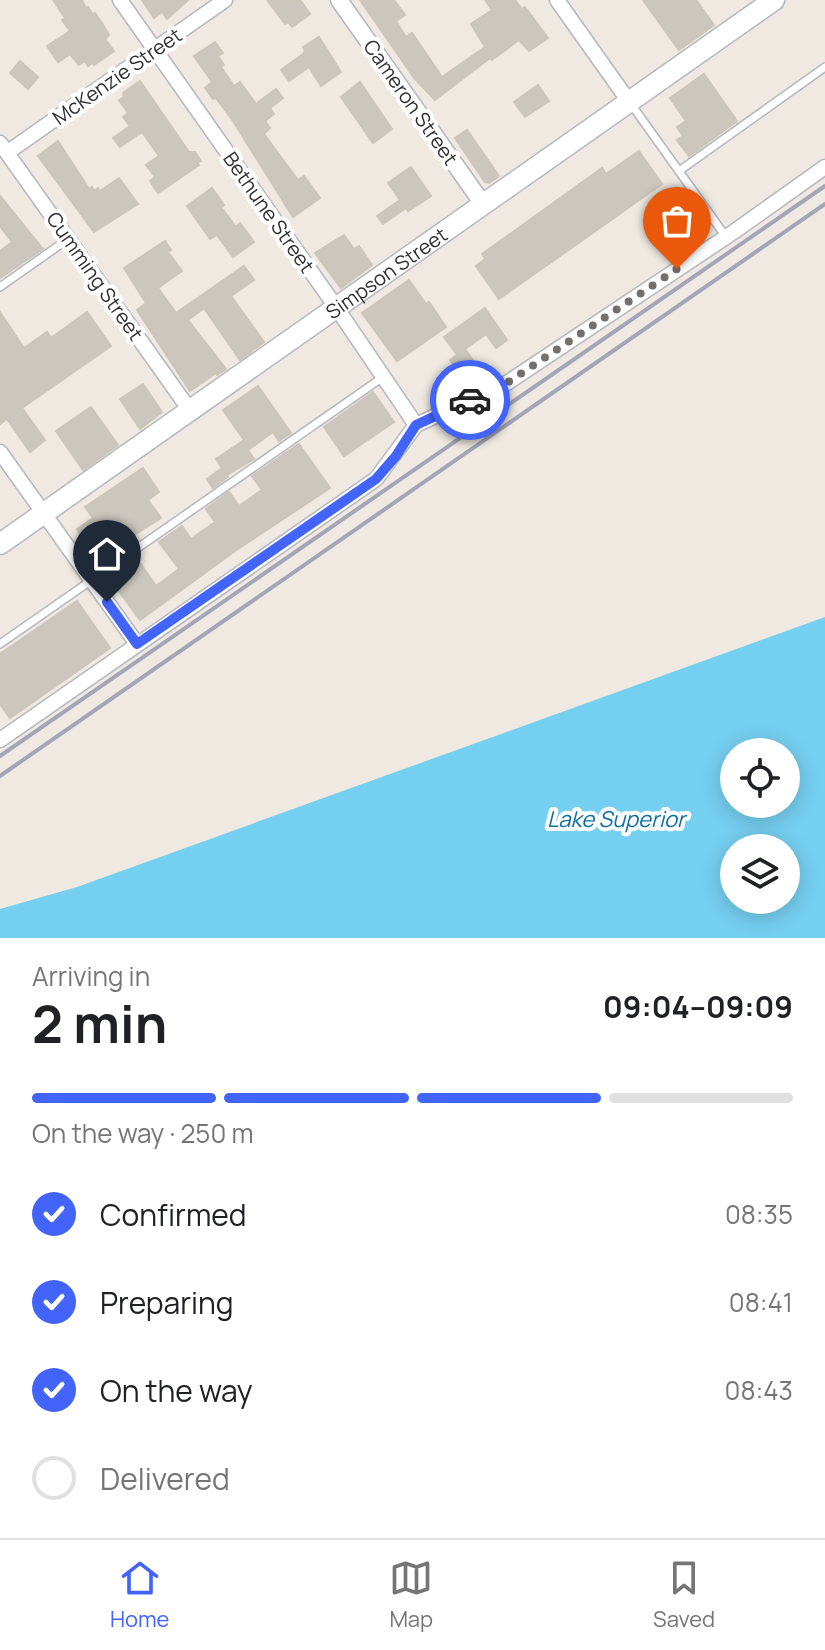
<!DOCTYPE html>
<html lang="en">
<head>
<meta charset="utf-8">
<style>
	:root { --surface:#fff; --page:#f6f6f6; --text:#202124; --muted:#757577; --line:#e0e0e0; --accent:#4264fb }
	body { margin:0; font-family:Manrope,sans-serif; background:var(--page); color:var(--text); height:100vh; display:flex; flex-direction:column; font-size:30px; white-space:nowrap }
	* { box-sizing:border-box; margin:0 }
	p { font-size:26px; color:var(--muted) }
	.icon { flex:none; width:44px; height:44px; fill:none; stroke:currentColor; stroke-width:2; stroke-linecap:round; stroke-linejoin:round }
	.map { position:relative; height:938px; overflow:hidden }
	.drawer { display:flex; flex-direction:column; background:var(--surface); flex:1 }
	.drawer>* { flex:none }
	.tools { position:absolute; left:720px; top:738px; display:grid; gap:16px }
	.tools a { display:grid; place-items:center; width:80px; height:80px; border-radius:50%; background:var(--surface); box-shadow:0 4px 20px #0003; font-size:40px }
	.pin { position:absolute; display:grid; place-items:center; width:68px; height:68px; color:#fff; margin:-82px -34px; border-radius:50% 50% 50% 0; rotate:-45deg; box-shadow:0 0 8px #0007 }
	.pin .icon { rotate:45deg }
	.courier { position:absolute; display:grid; place-items:center; width:80px; height:80px; margin:-40px; border:6px solid #4264fb; border-radius:50%; background:#fff; color:#222; box-shadow:0 2px 10px #0007 }
	.headline em { font-style:normal; font-weight:700 }
	.headline div { display:flex; flex-direction:column-reverse }
	.headline { display:flex; align-items:center; justify-content:space-between; height:136px; padding:0 32px }
	h1 { font-size:52px; font-weight:700; line-height:60px }
	.bar { display:grid; grid-template-columns:repeat(4,1fr); gap:12px 8px; align-content:center; height:96px; padding:0 32px }
	.bar i { height:10px; border-radius:6px; background:var(--line) }
	.bar .active { background:var(--accent) }
	.bar p { grid-column:span 4 }
	ol { padding:0 32px; list-style:none }
	li { display:flex; align-items:center; gap:24px; height:88px }
	li p { margin-inline-start:auto }
	li .icon { padding:8px; border-radius:50%; background:var(--accent); color:#fff; stroke-width:4 }
	li:last-child { color:var(--muted) }
	li i { width:44px; height:44px; border:4px solid var(--line); border-radius:50% }
	.tabs { display:flex; justify-content:space-around; align-items:center; height:112px; border-top:2px solid var(--line); background:var(--surface); font-size:22px; color:var(--muted) }
	.tabs a { display:grid; justify-items:center; gap:4px }
	.tabs .active { color:var(--accent) }
	.map>svg:first-child { display:block }
</style>
</head>
<body>
<div class="map">
<svg width="825" height="938" viewBox="0 0 825 938">
	<rect width="100%" height="100%" fill="#efe9e1"/>
	<path fill="#75cff0" fill-rule="evenodd" d="M 825,617 L 825,938 L 0,938 L 0,909 L 77,887 ZM 734,752 L 786,752 L 786,804 L 734,804 ZM 734,848 L 786,848 L 786,900 L 734,900 Z"/>
	<g fill="#cbc7bf" stroke="#cbc5ba" stroke-width="2">
		<path d="M 53,0 L 82,0 L 86,8 L 88,7 L 93,15 L 95,13 L 102,23 L 109,35 L 105,39 L 114,51 L 94,65 L 92,63 L 88,66 L 85,61 L 79,65 L 70,54 L 58,62 L 47,46 L 70,31 L 62,20 L 65,18 Z"/>
		<path d="M 142,0 L 188,0 L 167,19 L 162,12 L 154,18 Z"/>
		<path d="M 267,0 L 300,0 L 310,14 L 292,27 L 288,22 L 285,24 Z"/>
		<path d="M 360,0 L 394,0 L 405,15 L 396,21 L 406,37 L 412,33 L 442,77 L 485,47 L 471,24 L 492,10 L 485,0 L 515,0 L 522,9 L 525,7 L 548,38 L 529,51 L 519,40 L 492,60 L 490,58 L 435,100 L 415,79 Z"/>
		<path d="M 643,0 L 696,0 L 714,25 L 679,50 Z"/>
		<path d="M 319,37 L 341,72 L 321,86 L 309,67 L 289,81 L 281,70 L 303,54 L 305,51 L 303,47 Z"/>
		<path d="M 215,42 L 223,53 L 218,56 L 224,65 L 221,67 L 234,86 L 240,82 L 256,104 L 276,89 L 283,98 L 270,108 L 274,114 L 265,121 L 270,128 L 264,134 L 298,180 L 304,176 L 320,198 L 293,217 L 233,121 L 216,98 L 213,99 L 205,88 L 212,82 L 194,56 Z"/>
		<path d="M 20,61 L 38,77 L 28,89 L 10,73 Z"/>
		<path d="M 704,74 L 737,121 L 689,156 L 677,140 L 683,136 L 677,127 L 686,121 L 670,98 Z"/>
		<path d="M 140,81 L 189,152 L 195,152 L 201,161 L 197,162 L 199,165 L 158,193 L 150,181 L 155,177 L 146,165 L 159,156 L 142,132 L 120,147 L 113,138 L 130,126 L 123,117 L 128,113 L 119,100 L 124,97 L 123,93 Z"/>
		<path d="M 360,82 L 392,129 L 373,143 L 341,97 Z"/>
		<path d="M 538,85 L 549,101 L 525,117 L 514,102 Z"/>
		<path d="M 467,130 L 499,176 L 489,183 L 485,182 L 455,138 Z"/>
		<path d="M 58,141 L 89,189 L 92,187 L 94,191 L 98,188 L 100,191 L 119,178 L 138,204 L 94,232 L 38,156 Z"/>
		<path d="M 639,151 L 662,184 L 499,299 L 476,266 L 485,259 L 482,254 L 602,168 L 606,174 Z"/>
		<path d="M 411,167 L 431,196 L 408,211 L 406,208 L 383,224 L 377,216 L 400,200 L 388,183 Z"/>
		<path d="M 212,188 L 224,205 L 221,207 L 236,227 L 240,223 L 254,242 L 233,257 L 217,235 L 210,239 L 187,206 Z"/>
		<path d="M 0,196 L 43,249 L 0,278 L 0,251 L 12,242 L 0,226 Z"/>
		<path d="M 344,235 L 354,249 L 359,246 L 372,265 L 341,288 L 315,253 Z"/>
		<path d="M 165,241 L 171,250 L 168,252 L 182,271 L 158,288 L 176,313 L 244,266 L 254,280 L 231,296 L 264,342 L 240,360 L 204,308 L 188,320 L 226,369 L 217,375 L 216,373 L 190,391 L 137,310 L 146,303 L 124,268 Z"/>
		<path d="M 409,280 L 426,304 L 429,302 L 446,327 L 397,361 L 362,313 Z"/>
		<path d="M 485,308 L 507,340 L 496,348 L 486,334 L 465,349 L 475,363 L 459,373 L 450,360 L 457,355 L 444,337 Z"/>
		<path d="M 0,312 L 24,348 L 47,332 L 51,338 L 87,312 L 111,346 L 22,408 L 45,440 L 30,452 L 7,419 L 0,424 Z"/>
		<path d="M 143,384 L 162,412 L 140,429 L 120,399 Z"/>
		<path d="M 258,386 L 291,433 L 279,441 L 273,432 L 248,450 L 254,459 L 227,475 L 228,477 L 213,488 L 207,479 L 222,468 L 216,459 L 244,440 L 223,410 Z"/>
		<path d="M 373,392 L 394,422 L 344,456 L 324,427 Z"/>
		<path d="M 91,407 L 118,445 L 83,470 L 56,431 Z"/>
		<path d="M 299,444 L 330,488 L 235,551 L 140,620 L 108,576 L 136,557 L 156,586 L 179,569 L 159,542 L 182,526 L 191,539 L 215,522 L 206,509 L 229,492 L 239,506 L 262,490 L 252,476 Z"/>
		<path d="M 143,468 L 159,492 L 148,500 L 161,518 L 126,540 L 130,546 L 102,565 L 77,529 L 93,518 L 85,507 Z"/>
		<path d="M 77,601 L 110,648 L 10,718 L 0,704 L 0,654 Z"/>
	</g>
	<g fill="none" stroke-linecap="round" stroke-linejoin="round">
		<defs>
			<g id="service">
				<path d="M 631,104 L 726,237"/>
				<path d="M 679,171 L 825,67"/>
				<path d="M 0,287 L 68,239"/>
				<path d="M 0,644 L 383,377"/>
			</g>
			<g id="minor">
				<path d="M 120,0 L 336,307 L 416,425"/>
				<path d="M 557,0 L 630,103"/>
				<path d="M 0,143 L 189,409"/>
				<path d="M 8,152 L 225,0"/>
				<path d="M 0,452 L 137,644"/>
				<path d="M 0,740 L 376,479 L 416,425 L 507,383 L 735,231 L 825,167"/>
			</g>
			<path id="tertiary" d="M 339,0 L 483,204"/>
			<g id="secondary">
				<path id="s1" d="M 0,544 L 774,0"/>
			</g>
		</defs>
		<use href="#service" stroke="#b4b7c1" stroke-width="10"/>
		<use href="#minor" stroke="#b4b7c1" stroke-width="17"/>
		<use href="#tertiary" stroke="#b4b7c1" stroke-width="19"/>
		<use href="#secondary" stroke="#b4b7c1" stroke-width="23"/>
		<use href="#service" stroke="#fff" stroke-width="7"/>
		<use href="#minor" stroke="#fff" stroke-width="14"/>
		<use href="#tertiary" stroke="#fff" stroke-width="16"/>
		<use href="#secondary" stroke="#fff" stroke-width="20"/>
		<g stroke="#a3a6b8" stroke-width="4">
			<path d="M 0,756 L 825,186"/>
			<path d="M 0,776 L 825,204"/>
		</g>
	</g>
	<g fill="none" stroke-linecap="round" stroke-linejoin="round">
		<path stroke="#726f6d" stroke-width="8" stroke-dasharray="0 14.4" d="M 470,400 L 507,383 L 677,269"/>
		<path stroke="#4264fb" stroke-width="10" d="M 107,602 L 137,644 L 376,479 L 396,456 L 416,425 L 470,400"/>
	</g>
	<g text-anchor="middle" dominant-baseline="central" stroke-width="8" stroke-linejoin="round" paint-order="stroke">
		<g font-size="20" fill="#2e2e2e" stroke="#fff">
			<text transform="translate(117 76) rotate(-35)">McKenzie Street</text>
			<text transform="translate(411 102) rotate(55)">Cameron Street</text>
			<text transform="translate(269 212) rotate(55)">Bethune Street</text>
			<text stroke="none"><textPath href="#s1" startOffset="472">Simpson Street</textPath></text>
			<text transform="translate(95 276) rotate(55)">Cumming Street</text>
		</g>
		<g font-size="22" font-style="italic" fill="#0d6fa3" stroke="#fff">
			<text x="616" y="819">Lake Superior</text>
		</g>
	</g>
</svg>
<div class="tools">
<a><svg class="icon" aria-label="locate" viewBox="0 0 24 24"><circle cx="12" cy="12" r="6"/><path d="M12 2v4M12 18v4M2 12h4M18 12h4"/></svg></a>
<a><svg class="icon" aria-label="layers" viewBox="0 0 24 24"><path d="M12 4l9 5-9 5-9-5zM3 14l9 5 9-5"/></svg></a>
</div>
<div class="pin" style="left:677px;top:269px;background:#ea580c"><svg class="icon" aria-label="bag" viewBox="0 0 24 24"><path d="M5 8h14l-1 12H6zM9 8a3 3 0 0 1 6 0"/></svg></div>
<div class="pin" style="left:107px;top:602px;background:#1f2937"><svg class="icon" aria-label="home" viewBox="0 0 24 24"><path d="M3 11l9-7 9 7M6 9v11h12V9"/></svg></div>
<div class="courier" style="left:470px;top:400px"><svg class="icon" aria-label="car" viewBox="0 0 24 24"><path d="M5 17H2v-5l4-1 3-4h7l3 4 3 1v5h-3M9 17h6M6 11h13"/><circle cx="7" cy="17" r="2"/><circle cx="17" cy="17" r="2"/></svg></div>
</div>
<section class="drawer">
<div class="headline"><div><h1>2 min</h1><p>Arriving in</p></div><em>09:04–09:09</em></div>
<div class="bar"><i class="active"></i><i class="active"></i><i class="active"></i><i></i><p>On the way · 250 m</p></div>
<ol>
<li><svg class="icon" aria-label="check" viewBox="0 0 24 24"><path d="M5 12l5 5 9-10"/></svg>Confirmed<p>08:35</p></li>
<li><svg class="icon" aria-label="check" viewBox="0 0 24 24"><path d="M5 12l5 5 9-10"/></svg>Preparing<p>08:41</p></li>
<li><svg class="icon" aria-label="check" viewBox="0 0 24 24"><path d="M5 12l5 5 9-10"/></svg>On the way<p>08:43</p></li>
<li><i></i>Delivered</li>
</ol>
</section>
<nav class="tabs">
<a class="active"><svg class="icon" aria-label="home" viewBox="0 0 24 24"><path d="M3 11l9-7 9 7M6 9v11h12V9"/></svg>Home</a>
<a><svg class="icon" aria-label="map" viewBox="0 0 24 24"><path d="M3 6l6-2 6 2 6-2v14l-6 2-6-2-6 2zM9 4v14M15 6v14"/></svg>Map</a>
<a><svg class="icon" aria-label="saved" viewBox="0 0 24 24"><path d="M7 4h10v16l-5-4-5 4z"/></svg>Saved</a>
</nav>
</body>
</html>
